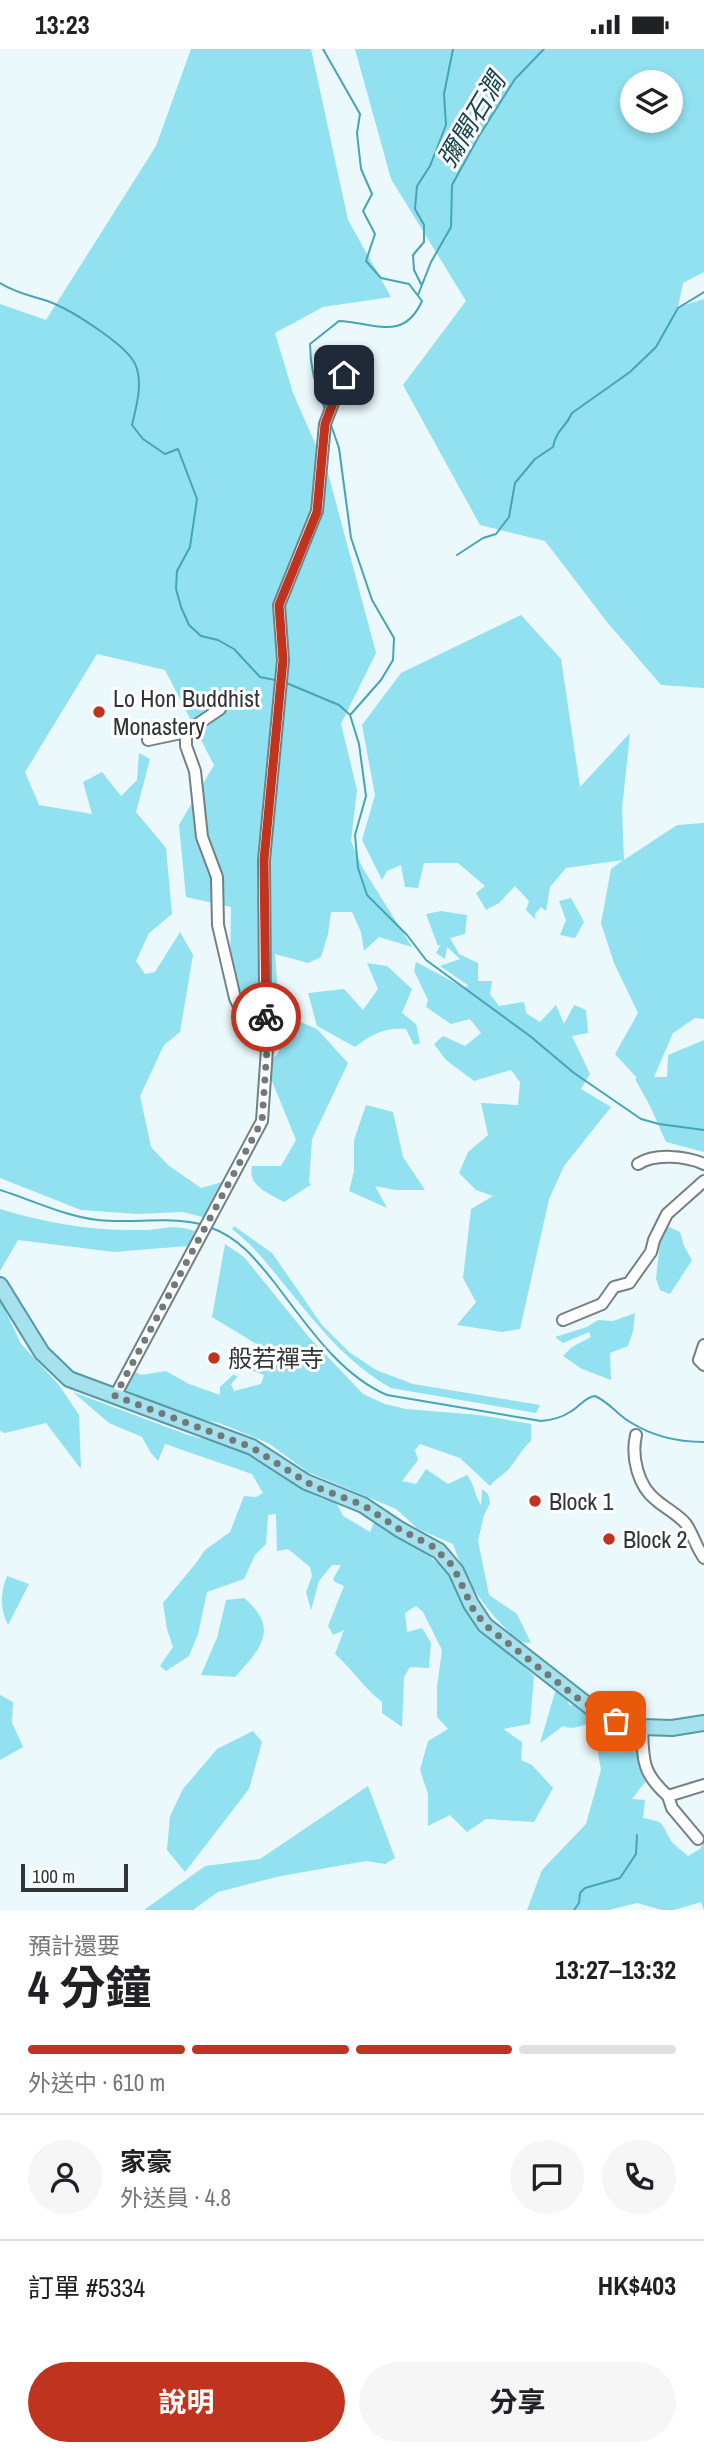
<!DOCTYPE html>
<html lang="zh-TW">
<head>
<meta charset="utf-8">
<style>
	:root { --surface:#fff; --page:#f6f6f6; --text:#202124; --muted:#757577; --line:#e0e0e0; --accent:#bf331f }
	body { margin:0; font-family:"Archivo Narrow","Noto Sans TC",sans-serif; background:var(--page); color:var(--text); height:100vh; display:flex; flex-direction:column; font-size:26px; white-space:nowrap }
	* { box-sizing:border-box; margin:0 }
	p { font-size:23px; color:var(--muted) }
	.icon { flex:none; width:38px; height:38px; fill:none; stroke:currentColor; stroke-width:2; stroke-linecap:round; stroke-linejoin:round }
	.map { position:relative; height:1861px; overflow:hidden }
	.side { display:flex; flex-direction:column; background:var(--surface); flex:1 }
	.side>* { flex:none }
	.tools { position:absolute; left:620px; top:21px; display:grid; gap:14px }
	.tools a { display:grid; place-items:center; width:63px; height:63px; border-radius:50%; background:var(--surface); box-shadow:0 4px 10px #0003; font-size:35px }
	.scale { position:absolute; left:21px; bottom:18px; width:107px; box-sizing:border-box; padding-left:7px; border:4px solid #303536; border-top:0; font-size:19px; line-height:24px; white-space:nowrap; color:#303536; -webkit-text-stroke:5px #fff; paint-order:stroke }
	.pin { position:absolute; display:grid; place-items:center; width:60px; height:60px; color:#fff; margin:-30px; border-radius:14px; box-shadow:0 4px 10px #0006 }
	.courier { position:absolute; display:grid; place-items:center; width:70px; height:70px; margin:-35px; border:5px solid #bf331f; border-radius:50%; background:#fff; color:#222; box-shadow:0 2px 9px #0007 }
	.head em { font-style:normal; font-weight:700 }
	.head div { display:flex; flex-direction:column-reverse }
	.head { display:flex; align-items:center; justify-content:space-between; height:119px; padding:0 28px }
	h1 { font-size:46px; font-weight:700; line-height:52px }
	.bar { display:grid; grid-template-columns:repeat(4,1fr); gap:10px 7px; align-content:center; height:84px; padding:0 28px }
	.bar i { height:9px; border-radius:5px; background:var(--line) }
	.bar .on { background:var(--accent) }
	.bar p { grid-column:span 4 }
	.line { display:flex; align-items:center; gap:18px; padding:0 28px; border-top:2px solid var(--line) }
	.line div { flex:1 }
	.round { display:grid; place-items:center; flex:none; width:74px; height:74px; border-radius:37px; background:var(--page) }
	.cta { display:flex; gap:14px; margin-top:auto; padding:14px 28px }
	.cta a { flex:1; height:80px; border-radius:42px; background:var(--accent); color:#fff; font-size:28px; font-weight:700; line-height:80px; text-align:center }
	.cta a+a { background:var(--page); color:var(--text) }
	.status { display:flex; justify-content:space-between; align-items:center; height:49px; padding:0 35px; background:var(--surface); direction:ltr }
	.status svg { height:19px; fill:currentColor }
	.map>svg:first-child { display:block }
</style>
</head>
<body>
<div class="status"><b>13:23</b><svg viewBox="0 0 49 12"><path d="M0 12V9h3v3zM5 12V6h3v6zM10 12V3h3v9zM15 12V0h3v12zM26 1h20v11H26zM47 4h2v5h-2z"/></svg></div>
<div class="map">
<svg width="704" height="1861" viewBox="0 0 704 1861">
	<rect width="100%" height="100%" fill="#ebf9fc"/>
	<g fill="#91e1f0" fill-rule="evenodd">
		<path d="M 191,0 L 311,0 L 348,171 L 391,248 L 323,258 L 275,284 L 293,344 L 328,424 L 376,604 L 341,675 L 357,741 L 351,792 L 362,818 L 412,898 L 379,888 L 364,902 L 361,883 L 352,863 L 331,863 L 328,885 L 321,908 L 308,914 L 275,905 L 279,959 L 288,970 L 280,981 L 262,972 L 248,944 L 237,941 L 230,916 L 231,858 L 186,848 L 179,776 L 214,716 L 165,621 L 97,605 L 25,723 L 39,756 L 92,765 L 83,733 L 102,723 L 121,747 L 137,731 L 139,704 L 150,710 L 136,763 L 166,799 L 172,865 L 149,884 L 136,912 L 145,925 L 155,923 L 180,883 L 193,906 L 180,983 L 164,996 L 140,1047 L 151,1098 L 168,1116 L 201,1139 L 226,1132 L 206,1169 L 183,1163 L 137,1165 L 81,1161 L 0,1129 L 0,255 L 46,271 L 156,97 Z"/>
		<path d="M 355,0 L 704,0 L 704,223 L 683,234 L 678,258 L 704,250 L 704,639 L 661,636 L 607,573 L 545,492 L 480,476 L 403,336 L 466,252 L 391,130 ZM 670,33 L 670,72 L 632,72 L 632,33 Z"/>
		<path d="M 521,566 L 561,610 L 580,738 L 630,684 L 622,760 L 624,811 L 677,776 L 704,774 L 704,970 L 695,969 L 673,984 L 654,1028 L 667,1028 L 668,1006 L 704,991 L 704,1103 L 666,1093 L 650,1057 L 635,1030 L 637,1029 L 615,1005 L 638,964 L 614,914 L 601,874 L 611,820 L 623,811 L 566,819 L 550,838 L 546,862 L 541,858 L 535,865 L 535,870 L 526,861 L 529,852 L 515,837 L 499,854 L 486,861 L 476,844 L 485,837 L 458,814 L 424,814 L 418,839 L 405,838 L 401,816 L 387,822 L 382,831 L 362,791 L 375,746 L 362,676 L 401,624 Z"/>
		<path d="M 571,849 L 584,873 L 575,889 L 560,886 L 566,871 L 559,852 Z"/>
		<path d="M 441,862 L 467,866 L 465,885 L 450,889 L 459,905 L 478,914 L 478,932 L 492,932 L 490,945 L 499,957 L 524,953 L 526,964 L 540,973 L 556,956 L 564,975 L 574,956 L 586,961 L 588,984 L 572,987 L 590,1025 L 581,1040 L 611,1058 L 564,1117 L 549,1150 L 520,1280 L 502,1283 L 457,1276 L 476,1253 L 463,1229 L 471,1160 L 493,1147 L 476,1141 L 459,1124 L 468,1103 L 488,1086 L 481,1054 L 518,1056 L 520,1033 L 511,1021 L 474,1032 L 446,1011 L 434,995 L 443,987 L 465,997 L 481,984 L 470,970 L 451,975 L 426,958 L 428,951 L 414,922 L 416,913 L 463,938 L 469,937 L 440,917 L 460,910 L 447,898 L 445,910 L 436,904 L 441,895 L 438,897 L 426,865 Z"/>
		<path d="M 367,914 L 387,917 L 412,940 L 402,964 L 416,975 L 420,994 L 414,996 L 406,980 C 385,978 372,985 355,998 L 317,977 L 308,944 L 344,940 L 363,961 L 378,940 Z"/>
		<path d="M 293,970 L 317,980 L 348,1014 L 312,1090 L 309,1134 L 312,1135 L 284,1153 C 270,1145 247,1137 252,1117 L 281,1117 L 296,1091 L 265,1015 L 277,1006 Z"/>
		<path d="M 366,1056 L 393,1063 L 403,1108 L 425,1141 L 395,1141 L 375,1137 L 387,1159 L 349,1142 L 354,1122 L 354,1091 Z"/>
		<path d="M 0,1160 C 45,1174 93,1182 141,1181 C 163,1181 172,1174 195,1182 L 188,1197 L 114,1203 L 18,1191 L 0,1222 Z"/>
		<path d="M 234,1177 L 272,1204 L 322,1276 L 349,1303 L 376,1321 L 413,1335 L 540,1356 L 536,1364 L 391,1339 C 348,1315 318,1277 287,1239 C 270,1218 254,1197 232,1180 Z"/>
		<path d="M 669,1178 L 680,1183 L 684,1197 L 692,1211 L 670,1245 L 660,1241 L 656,1230 L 661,1184 Z"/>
		<path d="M 225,1195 L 244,1208 L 308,1287 L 363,1345 L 385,1355 L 406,1360 L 479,1366 L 531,1375 L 531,1392 C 522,1400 519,1407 512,1416 C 507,1424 496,1429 490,1437 L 460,1409 L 420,1395 L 415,1401 L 418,1411 L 402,1432 L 416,1435 L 426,1420 L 448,1435 L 467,1426 C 475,1436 474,1446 481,1456 L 482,1440 L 488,1445 L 490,1454 L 484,1466 L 478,1492 L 489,1546 L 517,1565 L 531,1594 L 519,1593 C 487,1562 468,1538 453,1495 L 418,1480 L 396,1460 L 308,1423 L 268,1394 L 219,1374 L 199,1370 L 173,1359 L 163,1357 L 123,1340 L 133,1322 L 141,1326 L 166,1322 L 189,1335 L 220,1346 L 220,1338 L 233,1326 L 238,1327 L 231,1335 L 234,1342 L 261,1335 L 264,1326 L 251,1321 L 275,1317 L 278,1308 L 212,1268 Z"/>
		<path d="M 0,1250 L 21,1295 L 59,1336 L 79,1366 L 81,1420 L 46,1374 L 5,1384 L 0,1382 Z"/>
		<path d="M 635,1264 L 633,1282 L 628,1297 L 610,1304 L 611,1331 L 582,1320 L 563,1307 L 572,1298 L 591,1288 L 589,1283 L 563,1294 L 555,1288 L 587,1278 L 598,1271 L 613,1272 Z"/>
		<path d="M 73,1343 L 188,1386 L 251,1402 L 297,1437 L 323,1450 L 335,1451 L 343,1467 L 370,1483 L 374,1473 L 380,1476 L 429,1507 L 452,1526 L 483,1579 L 534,1627 L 530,1675 L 503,1680 L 522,1693 L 521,1711 L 532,1716 L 553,1739 L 534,1773 L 486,1770 L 467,1783 L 450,1766 L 428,1777 L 428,1745 L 420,1721 L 428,1692 L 448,1680 L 437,1668 L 437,1638 L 442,1601 L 423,1563 L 416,1557 L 405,1564 L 407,1583 L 422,1579 L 431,1594 L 429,1619 L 410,1618 L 404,1628 L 402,1678 L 382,1664 L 382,1653 C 363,1638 352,1620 335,1605 L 344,1581 L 333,1586 L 328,1577 L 344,1537 L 335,1533 L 333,1530 L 341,1516 L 332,1516 L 319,1532 L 311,1561 L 306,1543 L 312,1527 L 310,1518 L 288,1500 L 277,1502 L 276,1465 L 268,1466 L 266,1495 L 255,1506 L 244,1530 L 207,1543 L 198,1585 L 189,1607 L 166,1622 L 160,1617 L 173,1598 L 167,1580 L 163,1554 L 196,1514 L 205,1501 L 230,1483 L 244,1447 L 256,1448 L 263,1444 L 252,1425 L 165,1395 L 158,1412 L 151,1404 L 142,1388 L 109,1374 Z"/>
		<path d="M 7,1527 L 29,1535 L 8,1576 C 0,1560 0,1545 7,1527 Z"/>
		<path d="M 244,1549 C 280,1579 261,1600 235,1628 L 201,1626 L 217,1589 L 226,1551 Z"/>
		<path d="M 556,1640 L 563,1641 L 570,1657 L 577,1653 L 599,1668 L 598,1674 C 585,1672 578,1683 563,1677 L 540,1694 Z"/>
		<path d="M 0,1646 L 13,1653 L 12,1674 L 23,1698 L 0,1711 Z"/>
		<path d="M 593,1676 L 633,1691 L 651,1725 L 632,1750 L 645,1751 L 643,1769 C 665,1774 660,1772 670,1790 C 673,1796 683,1802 688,1807 L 700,1800 L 704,1793 L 704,1861 L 701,1853 L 674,1861 L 662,1861 L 637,1854 L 609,1861 L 527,1861 L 542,1821 L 586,1775 L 601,1721 Z"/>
		<path d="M 253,1682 L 262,1693 L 249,1740 L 185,1823 L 167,1801 L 170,1767 L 183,1740 L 217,1700 Z"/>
		<path d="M 368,1737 L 395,1809 L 385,1815 L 366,1812 L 281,1827 L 218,1843 L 193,1861 L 144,1861 L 205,1817 L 260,1810 Z"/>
	</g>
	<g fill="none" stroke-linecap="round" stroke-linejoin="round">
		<g stroke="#45a5b6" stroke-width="2">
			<path d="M 323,0 L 360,65 L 357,84 L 361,120 L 372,145 L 363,162 L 375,185 L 366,212 L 381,229 L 409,235 L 422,252 C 403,294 373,273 339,272 L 310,295 C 310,319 315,338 325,360"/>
			<path d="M 0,234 C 16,244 32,247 50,253 C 71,261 129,297 136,317 C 143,336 136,358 132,376 L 143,390 L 165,405 L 178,400 L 197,450 L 190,498 L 177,522 L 176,540 L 181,558 L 189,576 L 201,587 L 218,591 L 234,600 L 260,628 L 275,631"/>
			<path d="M 421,235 L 414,221 L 413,206 L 424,193 L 424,176 L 415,160 L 417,137 L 430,117 L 446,76 L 444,45 L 453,0"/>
			<path d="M 418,246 L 431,213 L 451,178 L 452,136 L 479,87 L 515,30 L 544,0"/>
			<path d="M 331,376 L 339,399 L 351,489 L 372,551 L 394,589 L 393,611 L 381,631 L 351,665"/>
			<path d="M 457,506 L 483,489 L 496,485 L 509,468 L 515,434 L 535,410 L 553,398 C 557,379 565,380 572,364 L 630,323 L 656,298 L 678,259 L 704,243"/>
			<path d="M 284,633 L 339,656 L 350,666 L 359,695 L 366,747 L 355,786 L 358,819 L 367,846 L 407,886 L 426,911 L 530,987 L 574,1024 L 641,1070 L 659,1075 L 704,1081"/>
			<path d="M 0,1141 C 32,1151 64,1167 98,1171 C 130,1175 170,1167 200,1175"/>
			<path d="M 209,1178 C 238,1188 255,1209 274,1233 C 305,1273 339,1326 387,1346 L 541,1372 C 552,1371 561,1369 570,1363 C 579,1358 585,1348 595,1347 C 609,1353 618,1366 630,1373 C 652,1387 679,1393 704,1393"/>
			<path d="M 574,1861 L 579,1854 L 580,1844 L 585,1839 L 620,1829 L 636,1805 L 637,1786"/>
		</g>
		<defs>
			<g id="minor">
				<path d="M 186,683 L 220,660"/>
				<path d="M 148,691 L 186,683 L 186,697 L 195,722 L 202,788 L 217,828 L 218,876 L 235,949 L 252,985 L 267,1000"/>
				<path d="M 638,1115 C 655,1104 686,1107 704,1115"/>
				<path d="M 563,1271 L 602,1255 L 614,1238 L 629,1234 L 651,1203 L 654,1191 L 667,1165 L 704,1132"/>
				<path d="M 704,1296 L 699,1311 L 704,1316"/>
				<path d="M 115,1347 L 262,1072 L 267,1000 L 265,943 L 264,811 L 283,611 L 279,556 L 317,462 L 325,375 L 344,326"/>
				<path d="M 636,1386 C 631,1408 638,1437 656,1451 C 665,1459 679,1466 686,1475 C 693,1485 696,1498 704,1509"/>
				<path d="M 642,1678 C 643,1711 642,1724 668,1747 L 704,1736"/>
				<path d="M 668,1747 L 672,1759 L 698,1790"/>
			</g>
			<path id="major" d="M 0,1236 L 42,1304 L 69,1330 L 252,1398 L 306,1433 L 363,1456 L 399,1480 L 439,1502 L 456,1522 L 471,1555 L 485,1576 L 594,1661 L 616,1672 L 642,1678 L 672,1679 L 704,1674"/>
		</defs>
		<use href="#minor" stroke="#748183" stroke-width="14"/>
		<use href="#major" stroke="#5699a5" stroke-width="18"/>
		<use href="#minor" stroke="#fff" stroke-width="10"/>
		<use href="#major" stroke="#a6e2ed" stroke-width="14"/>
	</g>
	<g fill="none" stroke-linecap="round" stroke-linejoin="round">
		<path stroke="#717a7b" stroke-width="7" stroke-dasharray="0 12.6" d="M 266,968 L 267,1000 L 262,1072 L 115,1347 L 251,1398 L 313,1437 L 363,1456 L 399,1480 L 432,1497 L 453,1517 L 473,1560 L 485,1576 L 580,1651 L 616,1672"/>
		<path stroke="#bf331f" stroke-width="9" d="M 266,968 L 264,811 L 283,611 L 279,556 L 317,463 L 325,375 L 344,326"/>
	</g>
	<g fill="#bf331f" stroke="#fff" stroke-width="2.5">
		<circle cx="99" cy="663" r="7"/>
		<circle cx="214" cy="1309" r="7"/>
		<circle cx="535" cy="1452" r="7"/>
		<circle cx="609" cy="1490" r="7"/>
	</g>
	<g text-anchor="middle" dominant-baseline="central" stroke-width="6" stroke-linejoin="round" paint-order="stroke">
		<g font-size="24" fill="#303536" stroke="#fff" text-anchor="start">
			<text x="113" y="649">Lo Hon Buddhist<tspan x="113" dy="28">Monastery</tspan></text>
			<text x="228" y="1309">般若禪寺</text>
			<text x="549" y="1452">Block 1</text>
			<text x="623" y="1490">Block 2</text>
		</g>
		<g font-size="26" font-style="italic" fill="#1a454d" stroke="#fff">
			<text transform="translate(471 71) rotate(-59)">彌閘石澗</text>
		</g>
	</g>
</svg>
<div class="tools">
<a><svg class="icon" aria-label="layers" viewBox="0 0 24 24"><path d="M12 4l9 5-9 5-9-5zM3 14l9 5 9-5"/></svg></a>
</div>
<div class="scale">100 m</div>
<div class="pin" style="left:616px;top:1672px;background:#ea580c"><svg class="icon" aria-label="bag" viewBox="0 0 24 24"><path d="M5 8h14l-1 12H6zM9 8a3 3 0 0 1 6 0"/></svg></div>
<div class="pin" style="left:344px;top:326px;background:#1f2937"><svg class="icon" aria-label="home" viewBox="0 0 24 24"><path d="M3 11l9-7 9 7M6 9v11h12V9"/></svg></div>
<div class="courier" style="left:266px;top:968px"><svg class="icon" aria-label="bike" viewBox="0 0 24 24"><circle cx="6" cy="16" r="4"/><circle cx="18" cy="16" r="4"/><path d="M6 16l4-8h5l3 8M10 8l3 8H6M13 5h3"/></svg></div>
</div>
<section class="side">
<div class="head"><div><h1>4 分鐘</h1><p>預計還要</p></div><em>13:27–13:32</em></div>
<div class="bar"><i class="on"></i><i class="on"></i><i class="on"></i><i></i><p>外送中 · 610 m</p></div>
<div class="line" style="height:126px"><a class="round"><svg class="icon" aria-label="person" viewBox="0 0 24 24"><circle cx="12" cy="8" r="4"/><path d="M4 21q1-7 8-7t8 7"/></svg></a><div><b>家豪</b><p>外送員 · 4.8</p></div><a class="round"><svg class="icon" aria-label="chat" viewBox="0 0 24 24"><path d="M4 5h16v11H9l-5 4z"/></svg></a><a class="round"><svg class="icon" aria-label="phone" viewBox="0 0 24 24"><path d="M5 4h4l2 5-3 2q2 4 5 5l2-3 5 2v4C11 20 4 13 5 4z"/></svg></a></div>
<div class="line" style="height:91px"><div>訂單 #5334</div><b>HK$403</b></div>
<div class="cta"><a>說明</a><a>分享</a></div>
</section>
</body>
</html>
